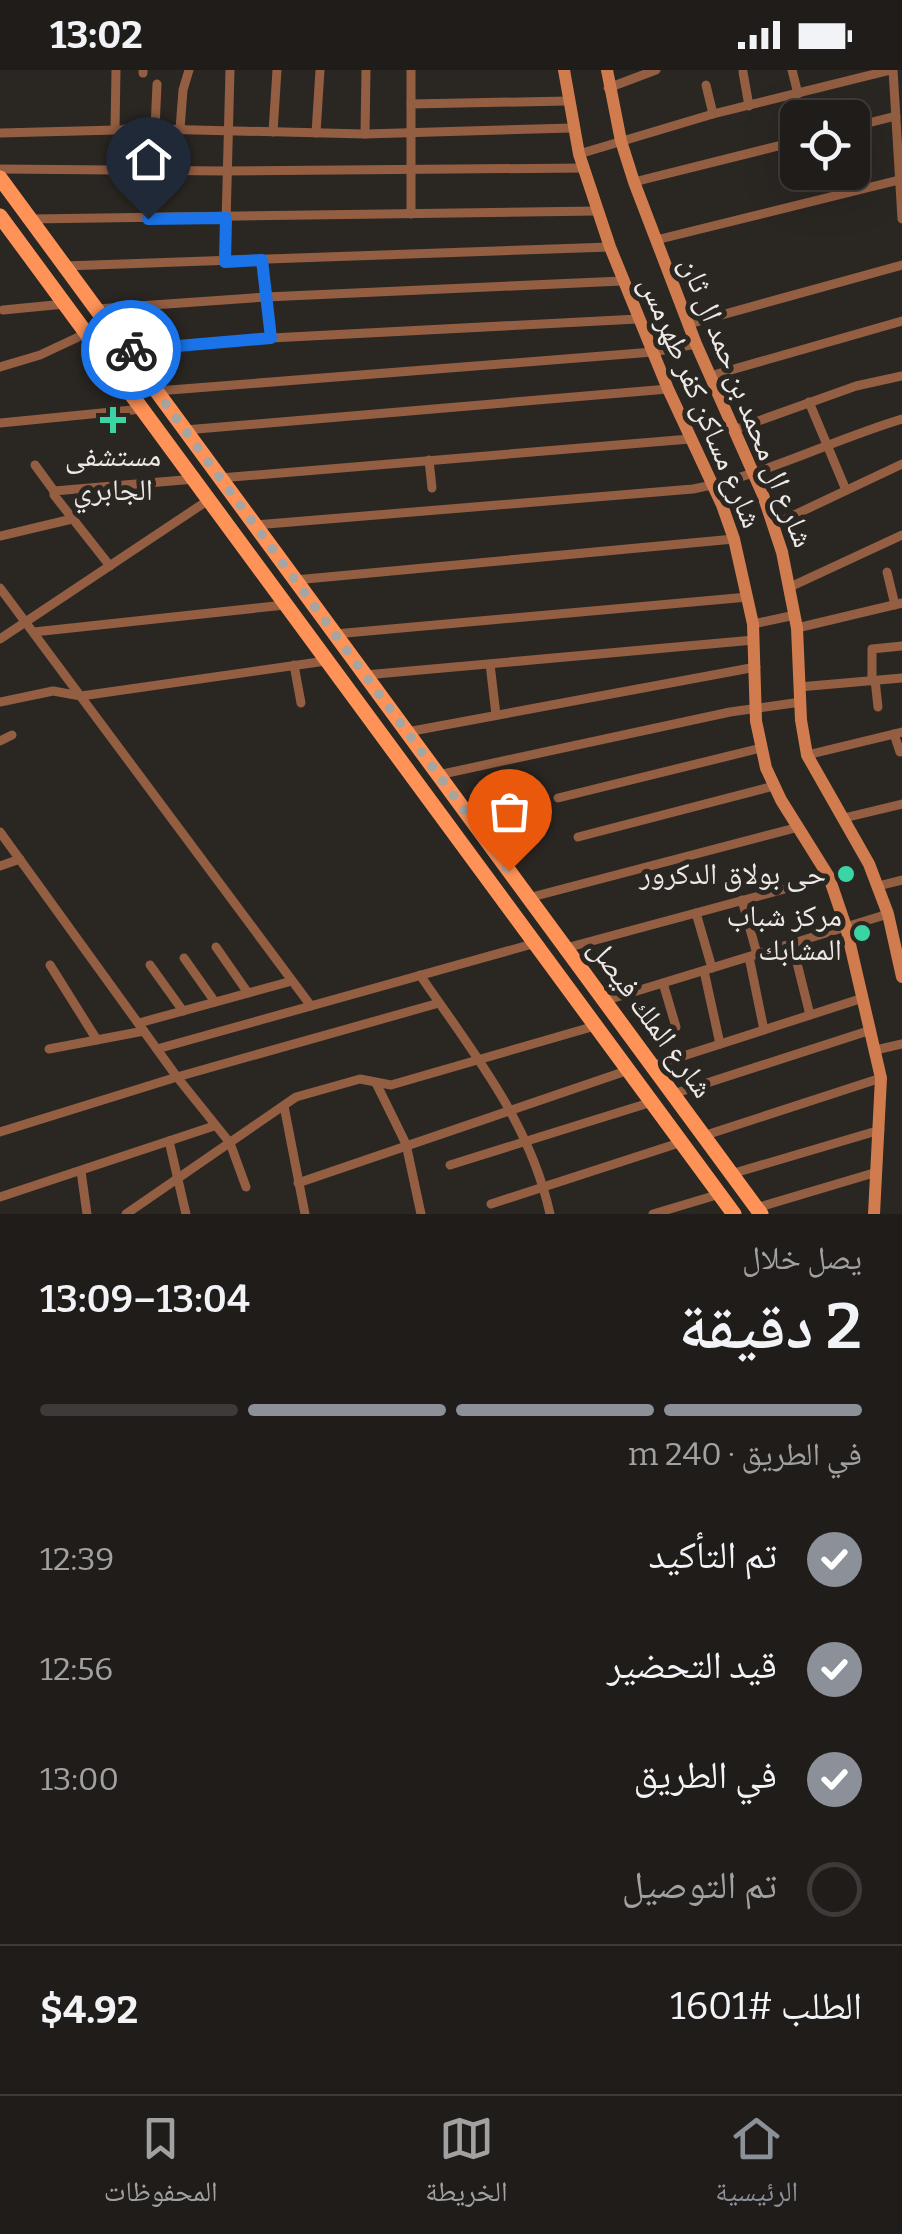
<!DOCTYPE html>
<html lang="ar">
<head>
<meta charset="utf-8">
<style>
	:root { --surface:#201c1a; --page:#282523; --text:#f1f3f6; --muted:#a2a1a2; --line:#3d3a39; --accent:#8c9099 }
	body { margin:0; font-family:Bitter,"Noto Naskh Arabic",serif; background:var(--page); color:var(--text); direction:rtl; height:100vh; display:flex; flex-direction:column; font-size:38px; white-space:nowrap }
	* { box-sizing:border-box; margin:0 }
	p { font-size:32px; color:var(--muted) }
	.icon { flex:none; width:55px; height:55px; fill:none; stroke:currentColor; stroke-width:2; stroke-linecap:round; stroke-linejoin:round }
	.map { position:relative; height:1144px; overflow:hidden; direction:ltr }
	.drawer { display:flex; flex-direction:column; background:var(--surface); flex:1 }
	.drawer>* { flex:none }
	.tools { position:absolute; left:780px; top:30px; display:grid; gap:20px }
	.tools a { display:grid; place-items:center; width:90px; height:90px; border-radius:15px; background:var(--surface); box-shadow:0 10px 40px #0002,0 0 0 2px var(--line); font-size:50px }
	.pin { position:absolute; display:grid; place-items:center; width:85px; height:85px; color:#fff; margin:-102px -42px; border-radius:50% 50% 50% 0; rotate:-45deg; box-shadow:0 0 10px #0007 }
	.pin .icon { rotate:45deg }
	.courier { position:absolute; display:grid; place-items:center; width:100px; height:100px; margin:-50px; border:8px solid #1a73e8; border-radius:50%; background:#fff; color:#222; box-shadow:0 2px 12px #0007 }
	.headline em { font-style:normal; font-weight:600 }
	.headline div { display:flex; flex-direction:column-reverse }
	.headline { display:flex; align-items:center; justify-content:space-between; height:170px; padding:0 40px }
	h1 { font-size:65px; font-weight:600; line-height:75px }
	.bar { display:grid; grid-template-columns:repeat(4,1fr); gap:15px 10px; align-content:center; height:120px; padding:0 40px }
	.bar i { height:12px; border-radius:8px; background:var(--line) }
	.bar .active { background:var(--accent) }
	.bar p { grid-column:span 4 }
	.line { display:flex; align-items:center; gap:25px; padding:0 40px; border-top:2px solid var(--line) }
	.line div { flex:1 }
	ol { padding:0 40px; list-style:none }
	li { display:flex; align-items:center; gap:30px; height:110px }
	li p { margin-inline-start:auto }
	li .icon { padding:10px; border-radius:50%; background:var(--accent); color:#fff; stroke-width:4 }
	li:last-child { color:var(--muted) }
	li i { width:55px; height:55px; border:5px solid var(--line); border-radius:50% }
	.status { display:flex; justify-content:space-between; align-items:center; height:70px; padding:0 50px; background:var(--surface); direction:ltr }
	.status svg { height:28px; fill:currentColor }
	.tab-bar { display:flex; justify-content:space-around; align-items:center; height:140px; border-top:2px solid var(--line); background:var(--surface); font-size:28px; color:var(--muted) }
	.tab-bar a { display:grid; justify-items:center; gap:5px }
	.tab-bar .active { color:var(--accent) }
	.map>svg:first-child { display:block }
</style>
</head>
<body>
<div class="status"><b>13:02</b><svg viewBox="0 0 49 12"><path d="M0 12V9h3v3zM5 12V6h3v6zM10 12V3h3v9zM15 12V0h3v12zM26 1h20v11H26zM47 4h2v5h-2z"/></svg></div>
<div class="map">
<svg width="902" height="1144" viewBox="0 0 902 1144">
	<rect width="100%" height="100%" fill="#2a2622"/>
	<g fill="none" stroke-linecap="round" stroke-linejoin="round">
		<g stroke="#935e42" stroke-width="9">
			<path d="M 143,0 L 143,3"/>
			<path d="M 411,0 L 411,144"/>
			<path d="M 792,0 L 798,24"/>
			<path d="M 893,0 L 902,149"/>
			<path d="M 743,2 L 749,36"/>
			<path d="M 706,15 L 713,44"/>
			<path d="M 608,18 L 656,0"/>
			<path d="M 411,34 L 567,31"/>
			<path d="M 852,57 L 896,46"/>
			<path d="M 115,59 L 116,0"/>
			<path d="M 125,59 L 126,100"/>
			<path d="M 155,59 L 157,14"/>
			<path d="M 180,59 L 183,20 L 189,0"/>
			<path d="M 273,62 L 277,0"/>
			<path d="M 0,63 L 155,59 L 365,64 L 572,58"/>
			<path d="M 316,63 L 320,0"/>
			<path d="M 365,64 L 366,0"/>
			<path d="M 579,84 L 713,44 L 891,0"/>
			<path d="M 0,99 L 226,101 L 583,98"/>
			<path d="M 634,112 L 798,71"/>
			<path d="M 31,149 L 597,141"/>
			<path d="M 656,170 L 899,110"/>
			<path d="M 262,190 L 271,268"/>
			<path d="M 225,191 L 230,0"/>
			<path d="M 65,196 L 610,177"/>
			<path d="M 96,239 L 266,227 L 622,211"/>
			<path d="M 3,240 L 65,234"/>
			<path d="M 689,254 L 902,195"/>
			<path d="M 126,280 L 271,268 L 638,249"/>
			<path d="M 0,297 L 40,285 L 87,263"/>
			<path d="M 710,306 L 902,251"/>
			<path d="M 157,321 L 653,282 L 696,274"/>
			<path d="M 809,332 L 846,420"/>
			<path d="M 0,353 L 142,339"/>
			<path d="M 185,360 L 668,319"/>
			<path d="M 733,360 L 856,316 L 902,306"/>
			<path d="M 429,390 L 432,418"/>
			<path d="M 35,395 L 54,421"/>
			<path d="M 220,408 L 690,369"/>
			<path d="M 255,455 L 693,419 C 763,406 832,370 902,349"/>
			<path d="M 773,455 L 902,394"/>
			<path d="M 0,466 L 72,449"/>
			<path d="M 110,496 L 54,425 L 54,421 L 195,409"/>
			<path d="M 887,502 L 895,535"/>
			<path d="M 295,510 L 734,469"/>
			<path d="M 790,517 L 902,465"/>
			<path d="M 0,518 L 311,936"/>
			<path d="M 753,554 L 795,545"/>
			<path d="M 797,558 L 902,533"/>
			<path d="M 34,562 L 285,535"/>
			<path d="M 335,564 L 748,527"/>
			<path d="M 0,569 L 210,429"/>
			<path d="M 490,594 L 496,645"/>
			<path d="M 294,595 L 301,633"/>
			<path d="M 365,605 L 754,570"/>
			<path d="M 875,610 L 878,637"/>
			<path d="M 872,611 L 872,579 L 902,576"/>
			<path d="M 799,617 L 902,608"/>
			<path d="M 0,632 L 53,621 L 81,626 L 326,591"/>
			<path d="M 407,662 L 756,597"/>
			<path d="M 894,664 L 900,682"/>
			<path d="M 0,671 L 12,665"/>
			<path d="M 807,685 L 902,662"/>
			<path d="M 438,705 L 730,642 L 801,632"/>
			<path d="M 558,728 L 761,678"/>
			<path d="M 844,748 L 902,734"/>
			<path d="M 0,762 L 177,1007 L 230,1073 L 246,1117"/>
			<path d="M 578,767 L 774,716"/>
			<path d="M 0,796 L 20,789"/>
			<path d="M 878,816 L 902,810"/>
			<path d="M 528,828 L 799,757"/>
			<path d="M 742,830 L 757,884"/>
			<path d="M 696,843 L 712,898"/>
			<path d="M 792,873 L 810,945"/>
			<path d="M 216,877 L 248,923"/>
			<path d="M 566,878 L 829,807"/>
			<path d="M 749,887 L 764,960"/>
			<path d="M 184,888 L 215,932"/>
			<path d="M 50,895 L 97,970"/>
			<path d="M 150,895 L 183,941"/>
			<path d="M 704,901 L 720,974"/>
			<path d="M 420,905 C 472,981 530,1052 550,1144"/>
			<path d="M 663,913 L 676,957"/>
			<path d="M 604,931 L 888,844"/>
			<path d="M 139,953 L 292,911"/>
			<path d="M 49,979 L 144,961"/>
			<path d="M 157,979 L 536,873"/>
			<path d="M 876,980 L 902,974"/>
			<path d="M 652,996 L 863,928"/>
			<path d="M 376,1013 L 406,1074 L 421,1144"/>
			<path d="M 673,1024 L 871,960"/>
			<path d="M 284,1036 L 305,1144"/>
			<path d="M 0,1062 L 177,1007 L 439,933"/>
			<path d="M 703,1066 L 881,1008"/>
			<path d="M 169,1071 L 186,1144"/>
			<path d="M 450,1095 L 652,1032"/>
			<path d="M 81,1101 L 87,1144"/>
			<path d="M 731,1104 L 880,1060"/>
			<path d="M 298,1113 L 629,1000"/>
			<path d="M 0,1127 L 214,1056"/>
			<path d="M 491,1134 L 682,1072"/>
			<path d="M 756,1138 L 877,1102"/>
			<path d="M 126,1144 L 296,1027 L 360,1009 L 391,1015 L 595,956"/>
			<path d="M 653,1144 L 720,1124"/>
		</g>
		<g stroke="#d07c4e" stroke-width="12">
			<path d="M 564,0 L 579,84 L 610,177 L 668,319 L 722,435 L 734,469 L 753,554 L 756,651 L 766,698 L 781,730 L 829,807 L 846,857 L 881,1008 L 874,1144"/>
			<path d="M 607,0 L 621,71 L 634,112 L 696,274 L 763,425 L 782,482 L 797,558 L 801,650 L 807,685 L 869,794 L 888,844 L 902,907"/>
		</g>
		<g stroke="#ff9256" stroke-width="15">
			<path d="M 0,108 L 761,1144"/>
			<path d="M 0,146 L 734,1144"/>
		</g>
	</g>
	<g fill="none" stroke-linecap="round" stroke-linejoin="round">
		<path stroke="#a8a5a1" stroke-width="10" stroke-dasharray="0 18" d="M 131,280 L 126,280 L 509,801"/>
		<path stroke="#1a73e8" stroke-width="12" d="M 131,280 L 271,268 L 262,190 L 225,192 L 226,148 L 148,149"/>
	</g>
	<g fill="#3ad4a5" stroke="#2a2622" stroke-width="4">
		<path d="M108 335h10v10h10v10h-10v10h-10v-10h-10v-10h10z"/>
		<circle cx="846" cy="804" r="10"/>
		<circle cx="862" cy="863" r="10"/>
	</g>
	<g text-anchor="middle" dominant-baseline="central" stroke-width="10" stroke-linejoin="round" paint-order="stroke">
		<g font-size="30" fill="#ece9e6" stroke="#2a2622">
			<text transform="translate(701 332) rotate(67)">شارع مساكن كفر طهرمس</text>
			<text transform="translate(747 332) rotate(68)">شارع ال محمد بن حمد ال ثان</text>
			<text transform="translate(651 948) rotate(54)">شارع الملك فيصل</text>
		</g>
		<g font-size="30" fill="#ece9e6" stroke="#2a2622" text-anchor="end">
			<text x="113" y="386" text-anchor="middle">مستشفى<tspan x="113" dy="34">الجابري</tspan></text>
			<text x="826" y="804">حى بولاق الدكرور</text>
			<text x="842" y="846">مركز شباب<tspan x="842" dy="34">المشابك</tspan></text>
		</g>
	</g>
</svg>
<div class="tools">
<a><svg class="icon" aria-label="locate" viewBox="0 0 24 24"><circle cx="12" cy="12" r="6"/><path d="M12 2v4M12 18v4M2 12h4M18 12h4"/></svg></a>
</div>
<div class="pin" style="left:509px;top:801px;background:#ea580c"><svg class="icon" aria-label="bag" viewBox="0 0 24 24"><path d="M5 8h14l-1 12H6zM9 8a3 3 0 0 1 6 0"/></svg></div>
<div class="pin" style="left:148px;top:149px;background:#1f2937"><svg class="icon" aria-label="home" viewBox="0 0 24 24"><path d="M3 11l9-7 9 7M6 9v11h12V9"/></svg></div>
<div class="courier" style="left:131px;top:280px"><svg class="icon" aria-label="bike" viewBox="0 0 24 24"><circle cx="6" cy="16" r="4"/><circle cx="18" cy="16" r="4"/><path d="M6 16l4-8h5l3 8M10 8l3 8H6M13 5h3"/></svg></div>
</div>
<section class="drawer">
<div class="headline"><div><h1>2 دقيقة</h1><p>يصل خلال</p></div><em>13:04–13:09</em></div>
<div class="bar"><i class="active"></i><i class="active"></i><i class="active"></i><i></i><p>في الطريق · 240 m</p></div>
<ol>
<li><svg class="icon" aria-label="check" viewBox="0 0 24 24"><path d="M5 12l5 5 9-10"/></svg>تم التأكيد<p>12:39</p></li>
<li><svg class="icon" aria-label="check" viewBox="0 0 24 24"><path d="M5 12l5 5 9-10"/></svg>قيد التحضير<p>12:56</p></li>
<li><svg class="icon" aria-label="check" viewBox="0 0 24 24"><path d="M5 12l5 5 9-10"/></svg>في الطريق<p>13:00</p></li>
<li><i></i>تم التوصيل</li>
</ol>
<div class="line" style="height:130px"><div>الطلب #1601</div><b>$4.92</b></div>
</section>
<nav class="tab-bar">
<a class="active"><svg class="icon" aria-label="home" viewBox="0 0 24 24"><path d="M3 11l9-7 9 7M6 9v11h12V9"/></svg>الرئيسية</a>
<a><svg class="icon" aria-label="map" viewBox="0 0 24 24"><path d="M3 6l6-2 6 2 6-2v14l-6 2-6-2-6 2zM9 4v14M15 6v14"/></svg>الخريطة</a>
<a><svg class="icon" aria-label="saved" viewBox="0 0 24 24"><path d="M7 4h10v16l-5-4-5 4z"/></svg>المحفوظات</a>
</nav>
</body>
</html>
